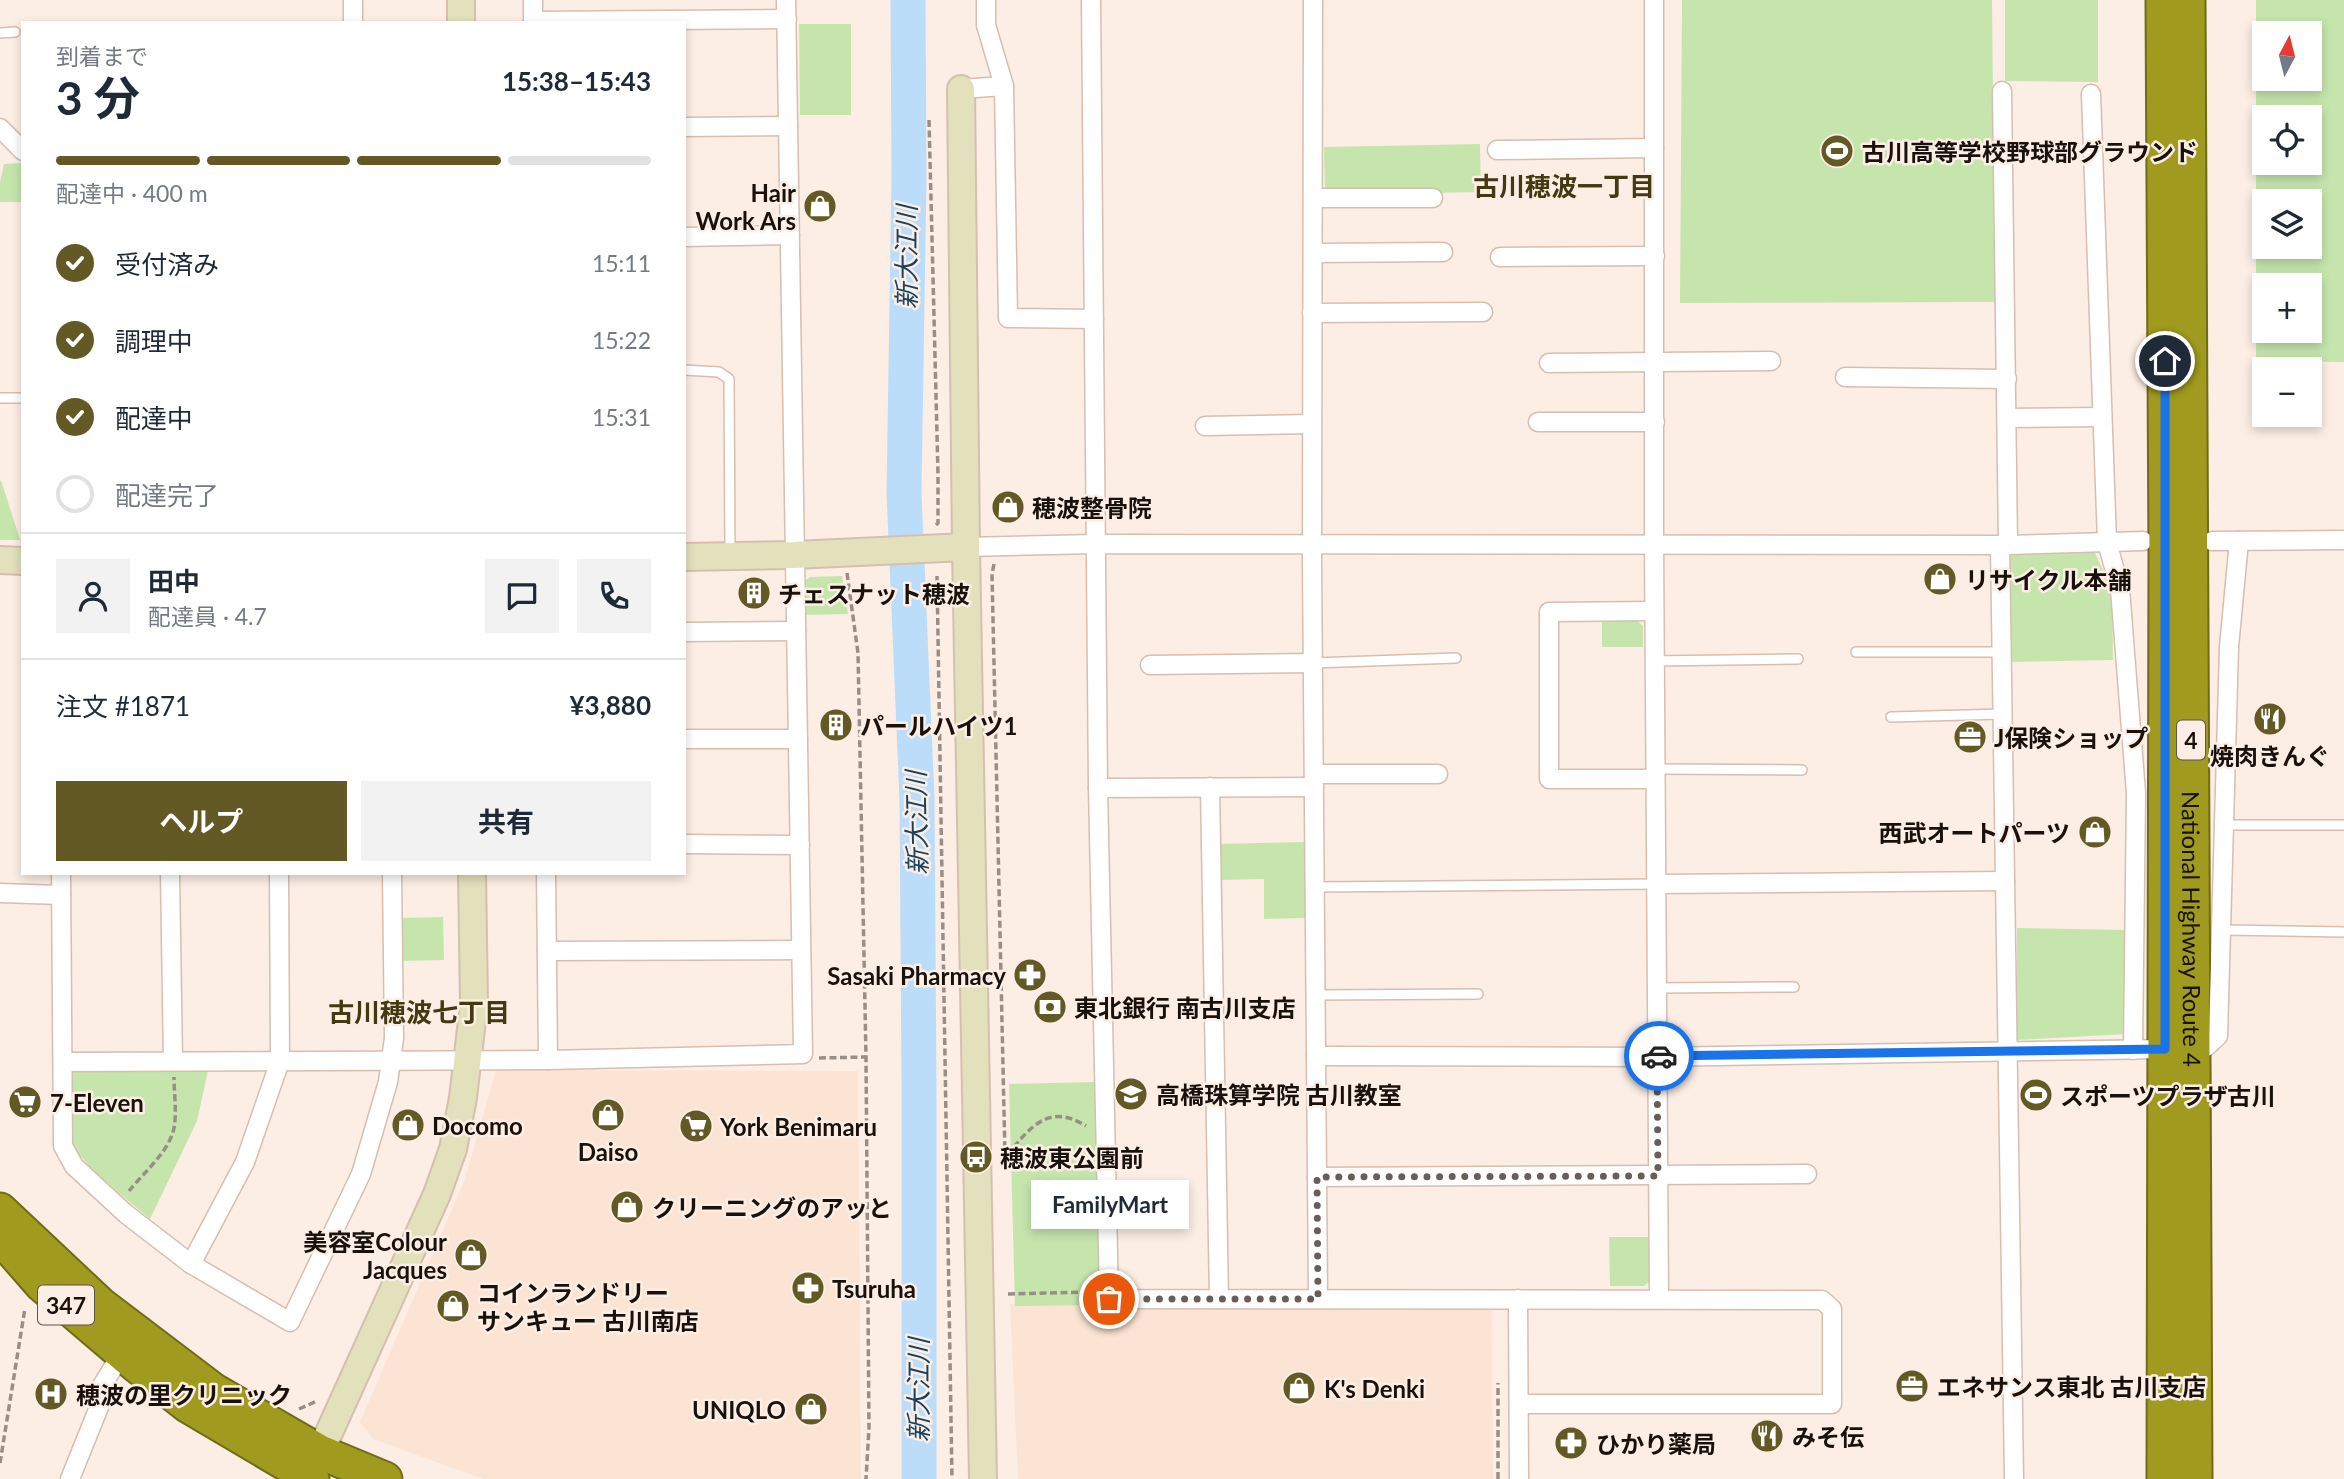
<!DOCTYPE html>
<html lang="ja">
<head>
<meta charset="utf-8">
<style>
	:root { --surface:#fff; --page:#f2f2f3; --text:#1f2937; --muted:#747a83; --line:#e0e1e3; --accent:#635925 }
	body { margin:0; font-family:Lato,"Noto Sans JP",sans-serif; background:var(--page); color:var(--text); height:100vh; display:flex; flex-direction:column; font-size:26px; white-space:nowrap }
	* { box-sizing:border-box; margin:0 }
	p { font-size:23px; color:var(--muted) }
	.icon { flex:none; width:38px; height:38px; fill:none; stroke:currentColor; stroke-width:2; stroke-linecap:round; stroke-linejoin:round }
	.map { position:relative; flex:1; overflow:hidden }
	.side { position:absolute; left:21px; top:21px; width:665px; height:854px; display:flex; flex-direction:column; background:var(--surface); border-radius:0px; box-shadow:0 4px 10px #0003 }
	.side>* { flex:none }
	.needle { width:46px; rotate:7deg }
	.fabs { position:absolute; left:2252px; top:21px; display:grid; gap:14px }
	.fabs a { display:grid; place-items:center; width:70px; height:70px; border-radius:0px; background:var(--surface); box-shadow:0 4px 10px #0003; font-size:35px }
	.pin { position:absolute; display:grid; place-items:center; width:60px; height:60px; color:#fff; margin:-30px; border:4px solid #fff; border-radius:50%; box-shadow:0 2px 7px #0007 }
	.courier { position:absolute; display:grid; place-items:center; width:70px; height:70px; margin:-35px; border:5px solid #1a73e8; border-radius:50%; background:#fff; color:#222; box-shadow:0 2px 9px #0007 }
	.bubble { position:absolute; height:49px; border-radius:0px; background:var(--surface); box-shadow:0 4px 10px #0003; font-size:23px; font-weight:700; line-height:49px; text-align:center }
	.headline em { font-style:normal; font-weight:700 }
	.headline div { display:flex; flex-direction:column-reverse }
	.headline { display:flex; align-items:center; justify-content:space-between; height:119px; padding:0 35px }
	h1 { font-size:46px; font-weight:700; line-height:52px }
	.bar { display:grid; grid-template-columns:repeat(4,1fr); gap:10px 7px; align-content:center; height:84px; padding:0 35px }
	.bar i { height:9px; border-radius:5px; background:var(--line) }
	.bar .selected { background:var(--accent) }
	.bar p { grid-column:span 4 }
	.line { display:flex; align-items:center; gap:18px; padding:0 35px; border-top:2px solid var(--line) }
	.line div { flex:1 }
	.round { display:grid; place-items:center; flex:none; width:74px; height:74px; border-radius:0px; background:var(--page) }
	ol { padding:0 35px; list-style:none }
	li { display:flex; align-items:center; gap:21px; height:77px }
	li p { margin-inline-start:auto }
	li .icon { padding:7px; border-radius:50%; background:var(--accent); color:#fff; stroke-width:4 }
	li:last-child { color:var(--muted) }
	li i { width:38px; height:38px; border:4px solid var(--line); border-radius:50% }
	.action { display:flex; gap:14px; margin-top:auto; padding:14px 35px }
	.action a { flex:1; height:80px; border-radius:0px; background:var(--accent); color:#fff; font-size:28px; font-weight:700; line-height:80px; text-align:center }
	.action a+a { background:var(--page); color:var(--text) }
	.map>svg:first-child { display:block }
</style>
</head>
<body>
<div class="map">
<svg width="2344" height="1479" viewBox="0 0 2344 1479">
	<rect width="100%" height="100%" fill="#fceee5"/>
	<g fill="#fce4d4">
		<path d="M 496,1070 L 858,1071 L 861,1479 L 483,1479 L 373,1439 L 360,1422 L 465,1179 Z"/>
		<path d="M 1010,1304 L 1492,1307 L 1493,1479 L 1018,1479 Z"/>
	</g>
	<g fill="#c5e5ad" fill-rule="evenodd">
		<path d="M 1682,0 L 1992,0 L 1995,302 L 1680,303 Z"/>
		<path d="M 2005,0 L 2098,0 L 2098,82 L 2005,81 Z"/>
		<path d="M 2256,0 L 2344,0 L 2344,362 L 2256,361 ZM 2264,33 L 2310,33 L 2310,79 L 2264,79 ZM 2264,117 L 2310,117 L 2310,163 L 2264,163 ZM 2264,201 L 2310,201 L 2310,247 L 2264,247 ZM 2264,285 L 2310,285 L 2310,331 L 2264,331 Z"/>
		<path d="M 799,24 L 851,24 L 851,115 L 800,115 Z"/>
		<path d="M 1480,144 L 1481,192 L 1325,195 L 1324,147 Z"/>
		<path d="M 23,163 L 23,202 L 0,202 L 0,182 L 4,164 Z"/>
		<path d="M 0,480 L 2,483 L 20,540 L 0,540 Z"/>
		<path d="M 2006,553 L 2095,553 L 2112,590 L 2113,660 L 2009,662 Z"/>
		<path d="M 842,576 L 848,614 L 802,615 L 801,584 L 810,577 Z"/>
		<path d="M 1602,617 L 1634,618 L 1643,626 L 1643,647 L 1602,647 Z"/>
		<path d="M 1306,842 L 1306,918 L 1264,919 L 1264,879 L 1219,880 L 1218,844 Z"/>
		<path d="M 443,917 L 444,960 L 399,961 L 399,918 Z"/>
		<path d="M 2017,928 L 2125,930 L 2126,1034 L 2017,1040 Z"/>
		<path d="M 78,1066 L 209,1066 L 197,1121 L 150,1219 L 98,1175 L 72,1147 L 66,1080 Z"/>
		<path d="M 1097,1082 L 1103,1305 L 1015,1306 L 1009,1084 Z"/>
		<path d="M 1609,1237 L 1655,1237 L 1655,1276 L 1644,1286 L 1610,1286 Z"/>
	</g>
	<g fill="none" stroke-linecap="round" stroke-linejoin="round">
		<path stroke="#bbddf9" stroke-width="35" d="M 908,0 L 909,177 L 904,493 L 917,799 L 919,1087 L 919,1479"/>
		<defs>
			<g id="lane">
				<path d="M 0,33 L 15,32"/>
				<path d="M 684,370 L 719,372 L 729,379 L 730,554"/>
				<path d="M 0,398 L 23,398"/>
				<path d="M 1856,652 L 2002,652"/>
				<path d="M 1654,661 L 1798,659"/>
				<path d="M 1313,663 L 1456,658"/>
				<path d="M 1891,717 L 2003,714"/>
				<path d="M 1655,769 L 1802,770"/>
				<path d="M 2224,825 L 2344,825"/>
				<path d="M 1315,887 L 1656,884"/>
				<path d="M 2223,930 L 2344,932"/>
				<path d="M 1657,988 L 1794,987"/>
				<path d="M 1316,995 L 1478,994"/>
			</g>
			<g id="street">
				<path d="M 533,0 L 533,23"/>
				<path d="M 986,0 L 986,25 L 1004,86 L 1008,318 L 1094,319"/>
				<path d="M 1091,0 L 1098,788 L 1109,1299 L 1822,1300 L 1832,1309 L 1832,1404 L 1519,1404"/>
				<path d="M 1313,0 L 1312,562 L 1318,1299"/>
				<path d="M 1654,0 L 1654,544 L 1659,1299"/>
				<path d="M 533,21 L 787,19"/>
				<path d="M 353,23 L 353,0"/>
				<path d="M 961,89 L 1004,86"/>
				<path d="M 2002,91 L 2008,545"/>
				<path d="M 2091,94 L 2107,542 L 2120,589 L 2136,793 L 2133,1050"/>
				<path d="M 684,127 L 788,126"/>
				<path d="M 0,128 L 23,151"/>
				<path d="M 1497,150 L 1654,148"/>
				<path d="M 1313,198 L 1433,198"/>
				<path d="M 684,237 L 790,235"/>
				<path d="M 1313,253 L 1443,252"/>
				<path d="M 1500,257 L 1655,256"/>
				<path d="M 1312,313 L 1483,312"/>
				<path d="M 1549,363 L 1771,361"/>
				<path d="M 1845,377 L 2007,379"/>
				<path d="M 2007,418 L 2102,417"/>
				<path d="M 1538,422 L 1655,422"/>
				<path d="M 1205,426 L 1312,424"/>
				<path d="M 2212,541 L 2344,540"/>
				<path d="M 2000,545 L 2014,1479"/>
				<path d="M 966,547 L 1096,544 L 2008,545 L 2143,541"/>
				<path d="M 1654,611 L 1549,612 L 1549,779 L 1655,779"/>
				<path d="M 684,632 L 796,631"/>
				<path d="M 1150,665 L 1313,663"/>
				<path d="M 684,739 L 798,739"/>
				<path d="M 1314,774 L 1438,774"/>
				<path d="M 1210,787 L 1219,1299"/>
				<path d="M 1098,788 L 1314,787"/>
				<path d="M 684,844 L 800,845"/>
				<path d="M 61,873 L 63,1146 L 74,1166 L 126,1214 L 191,1264 L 290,1322 L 361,1174 L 388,1082 L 394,1038 L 392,873"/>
				<path d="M 170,873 L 173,1061"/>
				<path d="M 546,873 L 548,1060"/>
				<path d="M 1656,884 L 2005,881"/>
				<path d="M 0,893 L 61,895"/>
				<path d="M 547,951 L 801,950"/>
				<path d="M 2192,1048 L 2206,1047 L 2218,1036 L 2229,647 L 2239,541"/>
				<path d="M 1316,1056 L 1657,1057 L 2165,1049"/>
				<path d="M 63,1062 L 548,1060 L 803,1054 L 786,0"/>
				<path d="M 1317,1177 L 1807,1174"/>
				<path d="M 191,1264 L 245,1162 L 280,1061 L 279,873"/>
				<path d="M 1518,1299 L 1519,1479"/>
				<path d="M 70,1479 L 99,1407 L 100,1389 L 122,1353"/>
			</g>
			<g id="secondary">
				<path d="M 461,0 L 461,23"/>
				<path d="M 961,89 L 966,547 L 983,1479"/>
				<path d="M 684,557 L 794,555 L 966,547"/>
				<path d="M 0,560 L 23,561"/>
				<path d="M 313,1468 L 437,1194 L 453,1149 L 463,1098 L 474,1003 L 472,873"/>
			</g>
			<g id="highway">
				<path d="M 2163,0 L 2166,555 L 2164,1479"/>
				<path id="s1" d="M 2188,0 L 2195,1479"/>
				<path d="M 0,1210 L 101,1305 L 213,1390 L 320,1452 L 385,1479"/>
				<path d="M 0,1237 L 42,1285 L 137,1366 L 187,1405 L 312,1479"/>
			</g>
		</defs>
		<use href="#lane" stroke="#d5bfb0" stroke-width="12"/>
		<use href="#street" stroke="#d5bfb0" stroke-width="21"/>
		<use href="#secondary" stroke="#d5bfb0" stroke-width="30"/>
		<use href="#highway" stroke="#716a18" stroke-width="37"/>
		<g stroke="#998e87" stroke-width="3.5" stroke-dasharray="7 3.5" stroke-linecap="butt">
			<path d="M 929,120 L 938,474 L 938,523 L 936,525"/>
			<path d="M 994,564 L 992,574 L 1005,1156"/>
			<path d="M 847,573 L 858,653 L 866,1057 L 869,1428 L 866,1479"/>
			<path d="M 937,576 L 952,1479"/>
			<path d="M 819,1058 L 866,1057"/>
			<path d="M 1007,1155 C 1030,1128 1048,1102 1086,1126"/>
			<path d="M 129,1191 C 144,1172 169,1152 174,1128 C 177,1112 174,1093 174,1077"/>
			<path d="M 1008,1294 L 1093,1292"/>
			<path d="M 299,1409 L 317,1401"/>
			<path d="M 0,1463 L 25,1308"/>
			<path d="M 1498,1479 L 1498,1383"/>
		</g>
		<use href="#lane" stroke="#fff" stroke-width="9"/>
		<use href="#street" stroke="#fff" stroke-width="18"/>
		<use href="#secondary" stroke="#e2e1bc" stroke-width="26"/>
		<use href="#highway" stroke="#a09a1e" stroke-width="33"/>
	</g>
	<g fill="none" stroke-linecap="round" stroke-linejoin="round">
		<path stroke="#685e58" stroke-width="7" stroke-dasharray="0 12.6" d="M 1109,1299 L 1318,1299 L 1317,1177 L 1658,1176 L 1657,1056 L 1659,1056"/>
		<path stroke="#1a73e8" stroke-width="9" d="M 1659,1056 L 2165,1049 L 2165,361"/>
	</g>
	<defs>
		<symbol id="stadium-disc" viewBox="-11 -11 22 22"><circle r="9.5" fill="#635925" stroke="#fceee5"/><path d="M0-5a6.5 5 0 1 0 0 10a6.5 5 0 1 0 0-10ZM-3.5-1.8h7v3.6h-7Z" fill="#fff"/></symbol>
		<symbol id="shop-disc" viewBox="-11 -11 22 22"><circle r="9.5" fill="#635925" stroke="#fceee5"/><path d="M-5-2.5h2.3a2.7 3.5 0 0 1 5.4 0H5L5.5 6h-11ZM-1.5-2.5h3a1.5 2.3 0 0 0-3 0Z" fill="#fff"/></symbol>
		<symbol id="building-disc" viewBox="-11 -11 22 22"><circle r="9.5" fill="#635925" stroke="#fceee5"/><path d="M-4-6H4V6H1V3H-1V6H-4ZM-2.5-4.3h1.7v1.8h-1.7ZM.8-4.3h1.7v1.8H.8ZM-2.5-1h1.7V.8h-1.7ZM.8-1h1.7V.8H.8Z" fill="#fff"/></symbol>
		<symbol id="restaurant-disc" viewBox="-11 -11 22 22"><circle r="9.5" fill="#635925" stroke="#fceee5"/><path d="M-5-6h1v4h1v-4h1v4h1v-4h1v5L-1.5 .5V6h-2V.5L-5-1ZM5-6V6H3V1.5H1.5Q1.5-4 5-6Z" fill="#fff"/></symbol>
		<symbol id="office-disc" viewBox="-11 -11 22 22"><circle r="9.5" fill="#635925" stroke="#fceee5"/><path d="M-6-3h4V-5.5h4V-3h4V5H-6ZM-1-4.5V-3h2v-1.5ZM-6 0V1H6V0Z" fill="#fff"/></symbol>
		<symbol id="pharmacy-disc" viewBox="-11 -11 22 22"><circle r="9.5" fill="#635925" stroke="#fceee5"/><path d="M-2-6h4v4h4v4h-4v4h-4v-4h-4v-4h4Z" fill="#fff"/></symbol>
		<symbol id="bank-disc" viewBox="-11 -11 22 22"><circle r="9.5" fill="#635925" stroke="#fceee5"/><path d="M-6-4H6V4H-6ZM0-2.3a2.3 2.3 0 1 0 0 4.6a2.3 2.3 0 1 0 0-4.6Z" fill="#fff"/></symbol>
		<symbol id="school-disc" viewBox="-11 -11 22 22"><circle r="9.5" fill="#635925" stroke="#fceee5"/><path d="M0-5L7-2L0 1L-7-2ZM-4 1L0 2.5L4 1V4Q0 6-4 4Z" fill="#fff"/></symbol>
		<symbol id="supermarket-disc" viewBox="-11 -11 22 22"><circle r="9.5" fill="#635925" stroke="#fceee5"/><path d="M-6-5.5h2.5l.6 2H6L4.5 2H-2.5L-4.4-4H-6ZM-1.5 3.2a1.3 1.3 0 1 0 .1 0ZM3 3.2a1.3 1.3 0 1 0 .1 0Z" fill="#fff"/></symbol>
		<symbol id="bus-disc" viewBox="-11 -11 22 22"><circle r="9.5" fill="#635925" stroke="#fceee5"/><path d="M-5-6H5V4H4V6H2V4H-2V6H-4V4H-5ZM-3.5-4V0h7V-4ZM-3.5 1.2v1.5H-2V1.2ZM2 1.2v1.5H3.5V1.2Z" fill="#fff"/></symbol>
		<symbol id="hospital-disc" viewBox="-11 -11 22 22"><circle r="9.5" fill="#635925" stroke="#fceee5"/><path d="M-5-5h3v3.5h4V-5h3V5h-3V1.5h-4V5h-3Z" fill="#fff"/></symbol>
	</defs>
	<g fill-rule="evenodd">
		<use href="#stadium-disc" x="1818" y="132" width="38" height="38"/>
		<use href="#shop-disc" x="801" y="187" width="38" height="38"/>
		<use href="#shop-disc" x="989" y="488" width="38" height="38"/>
		<use href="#shop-disc" x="1921" y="560" width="38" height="38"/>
		<use href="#building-disc" x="735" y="574" width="38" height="38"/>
		<use href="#restaurant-disc" x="2251" y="700" width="38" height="38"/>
		<use href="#building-disc" x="817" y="706" width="38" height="38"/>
		<use href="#office-disc" x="1951" y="718" width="38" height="38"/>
		<use href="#shop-disc" x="2076" y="813" width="38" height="38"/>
		<use href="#pharmacy-disc" x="1011" y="956" width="38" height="38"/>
		<use href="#bank-disc" x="1031" y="988" width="38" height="38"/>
		<use href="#school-disc" x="1112" y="1075" width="38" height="38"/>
		<use href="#stadium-disc" x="2017" y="1076" width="38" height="38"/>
		<use href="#supermarket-disc" x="6" y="1083" width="38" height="38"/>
		<use href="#shop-disc" x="589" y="1096" width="38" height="38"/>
		<use href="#shop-disc" x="389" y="1106" width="38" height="38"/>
		<use href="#supermarket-disc" x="677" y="1107" width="38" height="38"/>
		<use href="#bus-disc" x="957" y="1138" width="38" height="38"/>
		<use href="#shop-disc" x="608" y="1188" width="38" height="38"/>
		<use href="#shop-disc" x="452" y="1236" width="38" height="38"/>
		<use href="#pharmacy-disc" x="789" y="1269" width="38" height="38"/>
		<use href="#shop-disc" x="434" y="1287" width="38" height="38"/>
		<use href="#office-disc" x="1893" y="1367" width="38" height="38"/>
		<use href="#shop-disc" x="1280" y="1369" width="38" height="38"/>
		<use href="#hospital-disc" x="32" y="1375" width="38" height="38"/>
		<use href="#shop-disc" x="792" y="1390" width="38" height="38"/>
		<use href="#restaurant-disc" x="1748" y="1417" width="38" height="38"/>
		<use href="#pharmacy-disc" x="1552" y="1424" width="38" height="38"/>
	</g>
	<g text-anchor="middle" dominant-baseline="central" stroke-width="5" stroke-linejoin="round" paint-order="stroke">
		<g fill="#fceee5" stroke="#5d534d" stroke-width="2">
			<rect x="2177" y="720.5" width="28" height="39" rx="5"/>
			<rect x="38" y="1285.5" width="56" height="39" rx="5"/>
		</g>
		<g font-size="23" font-weight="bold" fill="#19110c">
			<text x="2191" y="740">4</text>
			<text x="66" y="1305">347</text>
		</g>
		<g font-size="24" font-weight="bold" fill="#19110c" stroke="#fceee5" text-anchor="start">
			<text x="1862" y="151">古川高等学校野球部グラウンド</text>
			<text x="796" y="192" text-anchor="end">Hair<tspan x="796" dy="28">Work Ars</tspan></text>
			<text x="1032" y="507">穂波整骨院</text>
			<text x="1965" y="579">リサイクル本舗</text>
			<text x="778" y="593">チェスナット穂波</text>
			<text x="860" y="725">パールハイツ1</text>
			<text x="1994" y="737">J保険ショップ</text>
			<text x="2270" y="755" text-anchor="middle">焼肉きんぐ</text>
			<text x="2070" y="832" text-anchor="end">西武オートパーツ</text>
			<text x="1006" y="975" text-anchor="end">Sasaki Pharmacy</text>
			<text x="1074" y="1007">東北銀行 南古川支店</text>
			<text x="1156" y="1094">高橋珠算学院 古川教室</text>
			<text x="2060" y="1095">スポーツプラザ古川</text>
			<text x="50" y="1102">7-Eleven</text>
			<text x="432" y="1125">Docomo</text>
			<text x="720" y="1126">York Benimaru</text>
			<text x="608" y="1151" text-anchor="middle">Daiso</text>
			<text x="1000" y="1157">穂波東公園前</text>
			<text x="652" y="1207">クリーニングのアッと</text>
			<text x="447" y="1241" text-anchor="end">美容室Colour<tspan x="447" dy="28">Jacques</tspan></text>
			<text x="832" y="1288">Tsuruha</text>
			<text x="477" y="1292">コインランドリー<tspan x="477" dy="28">サンキュー 古川南店</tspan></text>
			<text x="1937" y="1386">エネサンス東北 古川支店</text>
			<text x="1324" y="1388">K's Denki</text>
			<text x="76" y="1394">穂波の里クリニック</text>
			<text x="786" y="1409" text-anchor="end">UNIQLO</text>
			<text x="1792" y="1436">みそ伝</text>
			<text x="1596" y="1443">ひかり薬局</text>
		</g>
		<g font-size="24" fill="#19110c" stroke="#fceee5">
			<text stroke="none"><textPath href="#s1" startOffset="929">National Highway Route 4</textPath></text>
		</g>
		<g font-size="26" font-weight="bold" fill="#423a10" stroke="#fceee5">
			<text x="1564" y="186">古川穂波一丁目</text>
			<text x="419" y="1012">古川穂波七丁目</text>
		</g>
		<g font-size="26" font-style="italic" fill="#174260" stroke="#fceee5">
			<text transform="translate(906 257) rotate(-90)">新大江川</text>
			<text transform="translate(916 823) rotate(-91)">新大江川</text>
			<text transform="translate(918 1390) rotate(-90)">新大江川</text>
		</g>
	</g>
</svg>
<div class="fabs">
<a><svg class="needle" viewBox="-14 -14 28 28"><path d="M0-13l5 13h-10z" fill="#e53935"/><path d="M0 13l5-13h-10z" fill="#747a83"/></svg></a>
<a><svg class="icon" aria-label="locate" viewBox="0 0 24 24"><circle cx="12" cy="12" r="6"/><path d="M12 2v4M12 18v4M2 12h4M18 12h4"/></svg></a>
<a><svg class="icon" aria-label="layers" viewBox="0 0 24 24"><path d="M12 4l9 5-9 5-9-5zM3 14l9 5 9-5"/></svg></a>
<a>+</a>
<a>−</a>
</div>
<div class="pin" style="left:1109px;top:1299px;background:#ea580c"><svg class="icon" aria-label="bag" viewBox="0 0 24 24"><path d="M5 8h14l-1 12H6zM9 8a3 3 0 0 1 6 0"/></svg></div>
<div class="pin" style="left:2165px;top:361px;background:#1f2937"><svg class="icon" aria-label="home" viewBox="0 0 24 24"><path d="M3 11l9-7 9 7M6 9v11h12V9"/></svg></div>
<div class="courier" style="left:1659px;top:1056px"><svg class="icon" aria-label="car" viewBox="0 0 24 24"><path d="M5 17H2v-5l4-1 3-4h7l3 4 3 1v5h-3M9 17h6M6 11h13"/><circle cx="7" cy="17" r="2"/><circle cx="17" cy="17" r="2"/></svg></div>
<div class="bubble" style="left:1031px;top:1180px;width:158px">FamilyMart</div>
<section class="side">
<div class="headline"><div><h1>3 分</h1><p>到着まで</p></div><em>15:38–15:43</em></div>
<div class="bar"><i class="selected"></i><i class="selected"></i><i class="selected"></i><i></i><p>配達中 · 400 m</p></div>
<ol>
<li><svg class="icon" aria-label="check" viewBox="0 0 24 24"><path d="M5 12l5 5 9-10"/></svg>受付済み<p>15:11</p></li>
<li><svg class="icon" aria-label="check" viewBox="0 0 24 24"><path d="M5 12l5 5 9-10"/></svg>調理中<p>15:22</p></li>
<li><svg class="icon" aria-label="check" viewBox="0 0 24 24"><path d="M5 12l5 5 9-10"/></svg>配達中<p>15:31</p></li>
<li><i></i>配達完了</li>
</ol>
<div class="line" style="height:126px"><a class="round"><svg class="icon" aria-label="person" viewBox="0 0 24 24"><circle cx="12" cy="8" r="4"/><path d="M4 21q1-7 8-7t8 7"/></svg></a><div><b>田中</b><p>配達員 · 4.7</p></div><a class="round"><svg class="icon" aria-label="chat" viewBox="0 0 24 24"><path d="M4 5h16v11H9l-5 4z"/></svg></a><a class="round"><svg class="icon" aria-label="phone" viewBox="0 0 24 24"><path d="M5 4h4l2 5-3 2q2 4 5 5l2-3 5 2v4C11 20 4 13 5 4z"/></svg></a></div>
<div class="line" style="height:91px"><div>注文 #1871</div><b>¥3,880</b></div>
<div class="action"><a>ヘルプ</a><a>共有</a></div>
</section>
</div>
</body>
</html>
